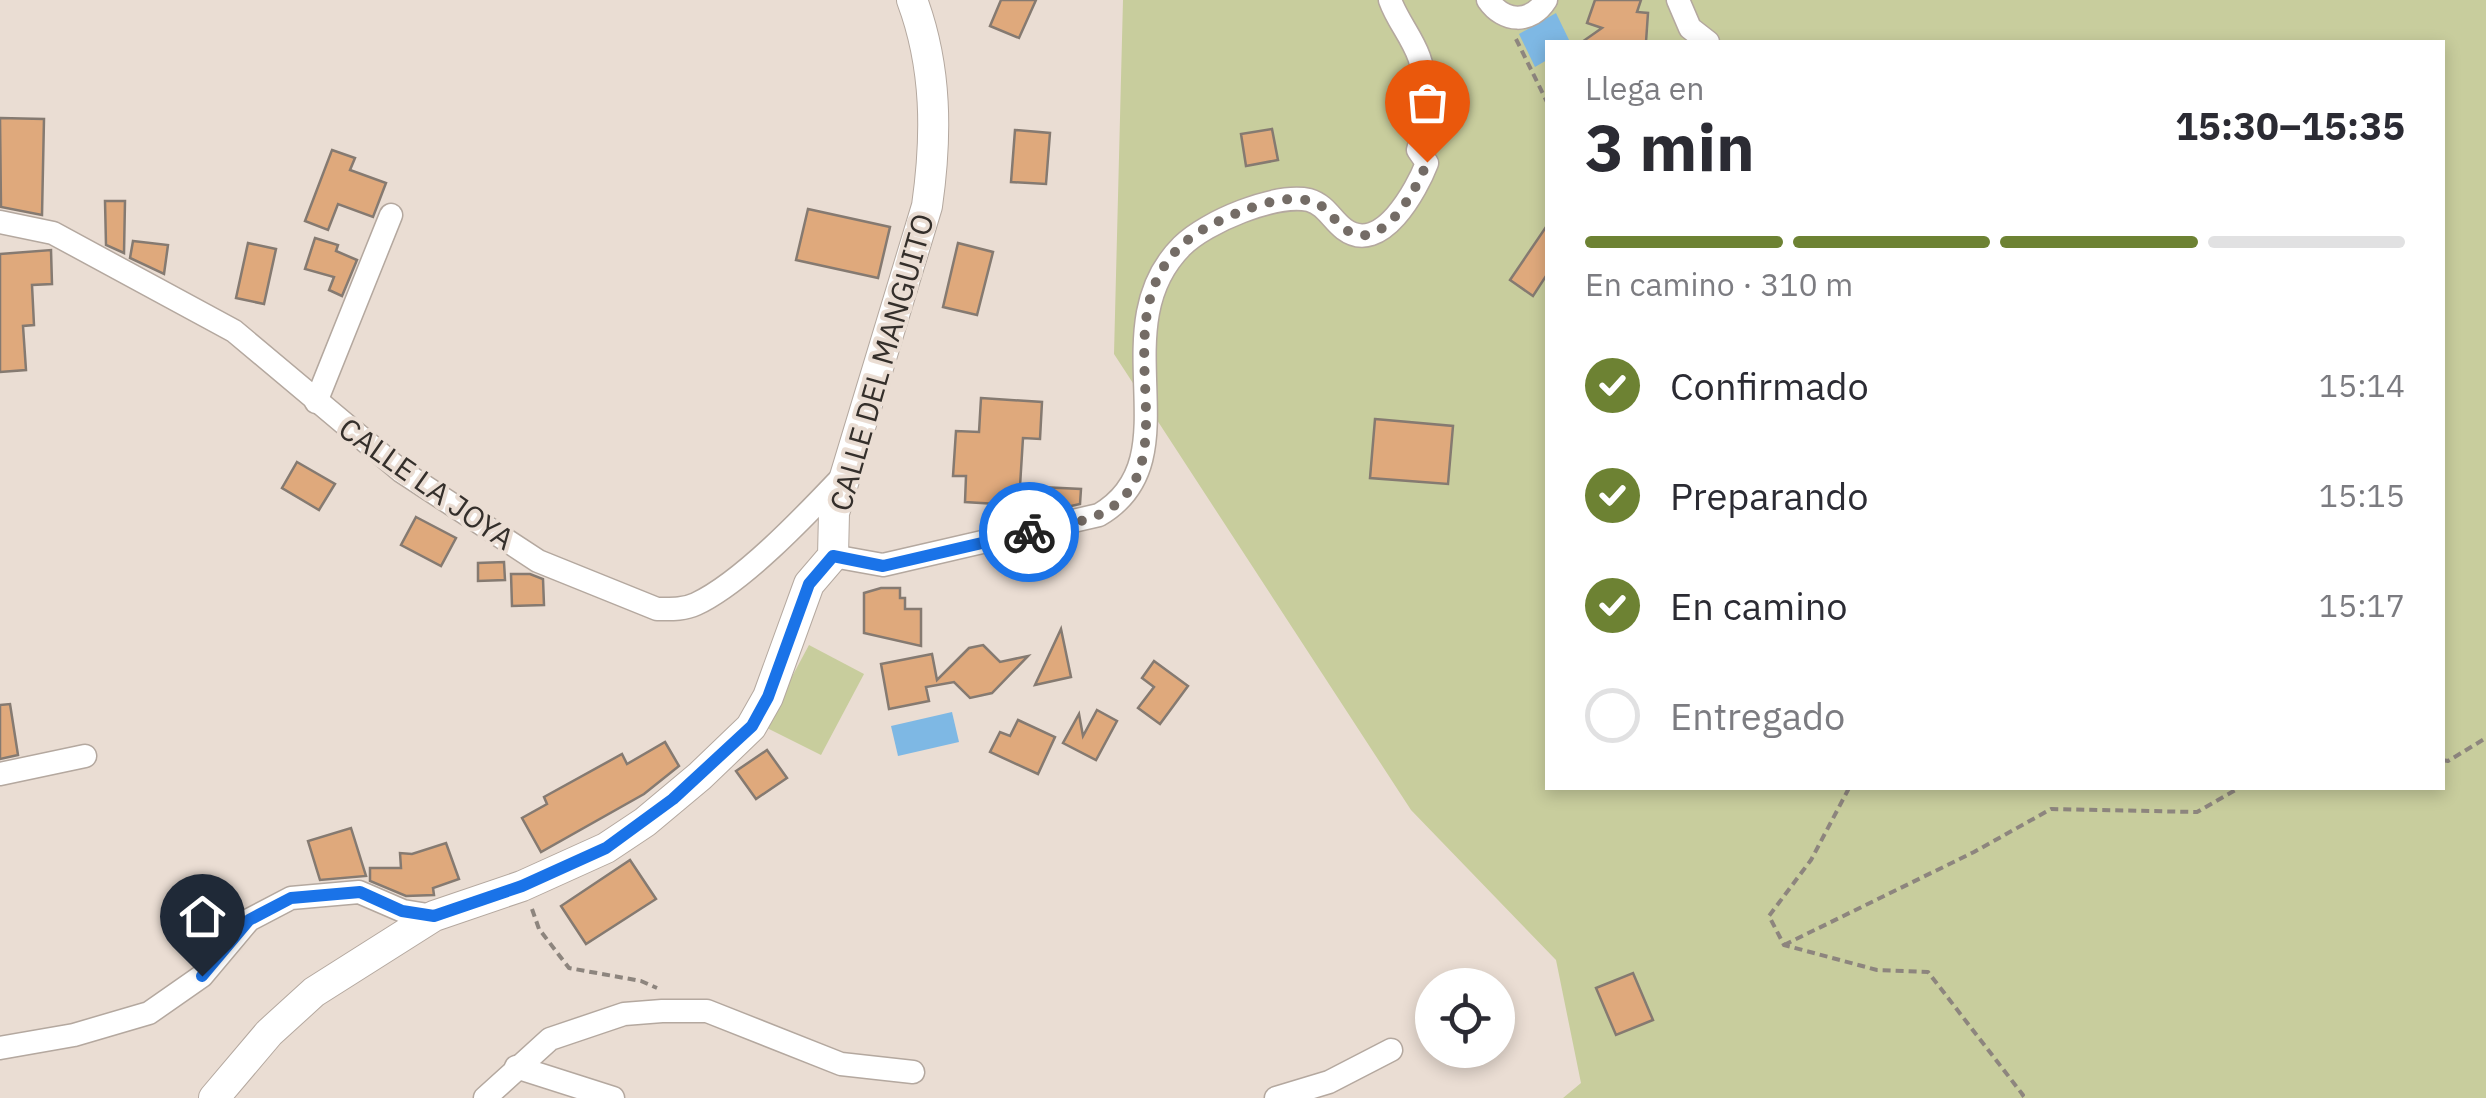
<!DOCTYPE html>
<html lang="es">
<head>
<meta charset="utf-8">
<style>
	:root { --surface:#fff; --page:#f7f7f7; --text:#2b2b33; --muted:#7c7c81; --line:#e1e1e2; --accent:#6d8233 }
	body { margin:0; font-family:"IBM Plex Sans",sans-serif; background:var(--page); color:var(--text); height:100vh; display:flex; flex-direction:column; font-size:38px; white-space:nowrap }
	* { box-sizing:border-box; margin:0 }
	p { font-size:32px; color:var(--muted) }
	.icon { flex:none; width:55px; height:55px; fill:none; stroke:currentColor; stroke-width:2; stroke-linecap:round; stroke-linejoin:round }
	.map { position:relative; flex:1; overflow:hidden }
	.drawer { position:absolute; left:1545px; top:40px; width:900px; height:750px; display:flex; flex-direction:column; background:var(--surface); border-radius:0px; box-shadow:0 5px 15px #0003 }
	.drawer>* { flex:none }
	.buttons { position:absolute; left:1415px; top:968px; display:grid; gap:20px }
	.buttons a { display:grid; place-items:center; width:100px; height:100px; border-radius:50%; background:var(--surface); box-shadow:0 5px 15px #0003; font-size:50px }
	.pin { position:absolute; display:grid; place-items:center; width:85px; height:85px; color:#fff; margin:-102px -42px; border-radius:50% 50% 50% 0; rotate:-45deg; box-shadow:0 0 10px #0007 }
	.pin .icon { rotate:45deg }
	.courier { position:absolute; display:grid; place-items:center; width:100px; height:100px; margin:-50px; border:8px solid #1a73e8; border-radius:50%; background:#fff; color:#222; box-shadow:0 2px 12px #0007 }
	.head em { font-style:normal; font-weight:700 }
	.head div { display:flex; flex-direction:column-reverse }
	.head { display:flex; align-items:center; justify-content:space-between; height:170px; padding:0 40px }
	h1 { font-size:65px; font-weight:700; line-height:75px }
	.bar { display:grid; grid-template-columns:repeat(4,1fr); gap:15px 10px; align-content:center; height:120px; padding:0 40px }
	.bar i { height:12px; border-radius:8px; background:var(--line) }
	.bar .current { background:var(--accent) }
	.bar p { grid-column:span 4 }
	ol { padding:0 40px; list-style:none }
	li { display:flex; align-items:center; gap:30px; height:110px }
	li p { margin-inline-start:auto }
	li .icon { padding:10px; border-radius:50%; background:var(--accent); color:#fff; stroke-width:4 }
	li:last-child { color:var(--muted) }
	li i { width:55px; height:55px; border:5px solid var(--line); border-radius:50% }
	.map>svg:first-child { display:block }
</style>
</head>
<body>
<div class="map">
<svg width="2486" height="1098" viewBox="0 0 2486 1098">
	<rect width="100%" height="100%" fill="#eaddd3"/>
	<g fill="#c8cd9d" fill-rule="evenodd">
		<path d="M 1123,0 L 2486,0 L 2486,1098 L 1563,1098 L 1581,1083 L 1556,960 L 1411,810 L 1114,354 ZM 1548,42 L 2442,42 L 2442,788 L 1548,788 Z"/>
		<path d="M 809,645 L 864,674 L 821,755 L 765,727 Z"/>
	</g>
	<g fill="#7eb8e4">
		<path d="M 1556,13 L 1570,42 L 1548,42 L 1547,60 L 1535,67 L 1519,34 Z"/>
		<path d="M 952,712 L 959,742 L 898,756 L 891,726 Z"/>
	</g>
	<g fill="#dfa97c" stroke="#857a71" stroke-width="2.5">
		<path d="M 1001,0 L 1036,0 L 1019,38 L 990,26 Z"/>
		<path d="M 1595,0 L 1641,0 L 1637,12 L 1648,13 L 1646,42 L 1582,42 L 1602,28 L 1587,23 Z"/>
		<path d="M 0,118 L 44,119 L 42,215 L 1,207 Z"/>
		<path d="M 1272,129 L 1278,160 L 1246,166 L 1241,134 Z"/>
		<path d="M 1015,130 L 1050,133 L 1046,184 L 1011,182 Z"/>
		<path d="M 332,150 L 355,158 L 350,170 L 386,183 L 373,217 L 338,204 L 328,230 L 305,221 Z"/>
		<path d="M 105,201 L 125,201 L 124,253 L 106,245 Z"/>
		<path d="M 808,209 L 890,227 L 878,278 L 796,260 Z"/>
		<path d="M 1548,224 L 1548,273 L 1533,296 L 1510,280 Z"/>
		<path d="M 315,238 L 338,245 L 336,251 L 357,260 L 342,296 L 329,290 L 334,277 L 305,269 Z"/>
		<path d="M 133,241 L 168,245 L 164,274 L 130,258 Z"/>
		<path d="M 248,243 L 276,249 L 264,304 L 236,298 Z"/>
		<path d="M 958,243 L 993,252 L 977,315 L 943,307 Z"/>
		<path d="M 51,250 L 52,284 L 32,285 L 34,325 L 23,326 L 26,370 L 0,372 L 0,254 Z"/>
		<path d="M 981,398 L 1042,402 L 1040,439 L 1023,438 L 1020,486 L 1081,489 L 1080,504 L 1049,511 L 1049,507 L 965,502 L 966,476 L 953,476 L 956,431 L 979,432 Z"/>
		<path d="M 1375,419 L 1453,426 L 1448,484 L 1370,478 Z"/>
		<path d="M 297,462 L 335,484 L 319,510 L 282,488 Z"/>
		<path d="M 416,517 L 456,538 L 441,566 L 401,545 Z"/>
		<path d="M 504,562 L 505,580 L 478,581 L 478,563 Z"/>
		<path d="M 511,574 L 530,574 L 543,579 L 544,605 L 512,606 Z"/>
		<path d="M 881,588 L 900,588 L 900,598 L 905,598 L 905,609 L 921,609 L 921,646 L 864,633 L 864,593 Z"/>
		<path d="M 1061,629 L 1071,677 L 1035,685 Z"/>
		<path d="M 983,645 L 1000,662 L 1028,656 L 992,693 L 970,698 L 954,682 L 926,687 L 929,701 L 889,709 L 881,664 L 932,654 L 937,680 L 969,648 Z"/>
		<path d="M 1154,661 L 1188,686 L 1160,724 L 1138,708 L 1154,687 L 1142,678 Z"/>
		<path d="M 10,704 L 18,755 L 0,759 L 0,705 Z"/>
		<path d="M 1097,710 L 1117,721 L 1096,760 L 1063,743 L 1079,714 L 1083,736 Z"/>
		<path d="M 1018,720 L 1055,737 L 1038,774 L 990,752 L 1000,732 L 1010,736 Z"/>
		<path d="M 665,742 L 679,766 L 644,794 L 541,852 L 522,818 L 547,804 L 544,797 L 622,754 L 627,764 Z"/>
		<path d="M 767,750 L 787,778 L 756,799 L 736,771 Z"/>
		<path d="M 351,828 L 366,876 L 320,880 L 308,841 Z"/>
		<path d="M 446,843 L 459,879 L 433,888 L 434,895 L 406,896 L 370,881 L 370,868 L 401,868 L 400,853 L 412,854 Z"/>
		<path d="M 630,860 L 656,899 L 586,944 L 561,906 Z"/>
		<path d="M 1633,973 L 1653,1020 L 1616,1035 L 1596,988 Z"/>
	</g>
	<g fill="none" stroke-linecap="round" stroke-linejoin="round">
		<defs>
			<g id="street">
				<path d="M 1488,0 C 1504,23 1531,24 1546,0"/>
				<path d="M 1678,0 L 1690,28 L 1708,42"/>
				<path d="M 0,222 L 53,233 L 234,331 L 401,471 L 538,561 L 657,609 C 670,609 683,610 696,604 C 743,582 807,514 844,475"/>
				<path d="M 316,402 L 391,215"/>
				<path d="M 833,556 L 883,565 L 1099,515 C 1195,459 1099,329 1182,246 C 1206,222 1275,193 1309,200 C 1326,205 1331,219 1344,229 C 1381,257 1417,189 1427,163 L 1418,150 C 1427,121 1430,87 1419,57 C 1412,37 1397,20 1390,0"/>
				<path d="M 0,774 L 85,756"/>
				<path d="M 0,1048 L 74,1035 L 149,1013 L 202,976 L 249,920 L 291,898 L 359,892 L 403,911 L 434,916"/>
				<path d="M 516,1067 L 613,1098"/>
				<path d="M 485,1098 L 550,1039 L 624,1014 L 662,1011 L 707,1011 L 841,1064 L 913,1072"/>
				<path d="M 1276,1098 L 1329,1082 L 1391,1050"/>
			</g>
			<path id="secondary" d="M 214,1098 L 269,1033 L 314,992 L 434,916 L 522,886 L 606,848 L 645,822 L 700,776 L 751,727 L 768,697 L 809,584 L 833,556 L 834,513 L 927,206 C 937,136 937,67 912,0"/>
		</defs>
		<use href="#street" stroke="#b4a89f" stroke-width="25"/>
		<use href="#secondary" stroke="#b4a89f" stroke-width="32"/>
		<g stroke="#8d857e" stroke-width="4" stroke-dasharray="8 5" stroke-linecap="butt">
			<path d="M 1516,39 L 1548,104"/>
			<path d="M 2442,760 L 2448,761 L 2486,738"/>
			<path d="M 1849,788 L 1811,860 L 1769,916 L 1784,945 L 1877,970 L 1928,972 L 2023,1095 L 2019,1098"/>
			<path d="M 532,909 L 539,929 L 569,968 L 641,981 L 657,988"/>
			<path d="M 1784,945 L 1974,852 L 2051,809 L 2197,812 L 2239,788"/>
		</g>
		<use href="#street" stroke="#fff" stroke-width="22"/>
		<use href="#secondary" stroke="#fff" stroke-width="30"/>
	</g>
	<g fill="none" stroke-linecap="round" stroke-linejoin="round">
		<path stroke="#746c66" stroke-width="10" stroke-dasharray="0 18" d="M 1029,532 C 1057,525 1093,523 1115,505 C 1193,444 1082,288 1215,223 C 1240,211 1282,193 1310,201 C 1327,205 1332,219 1345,229 C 1381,256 1417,189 1427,162"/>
		<path stroke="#1a73e8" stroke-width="12" d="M 202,976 L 249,920 L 291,898 L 360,892 L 402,911 L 434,916 L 522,886 L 606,848 L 673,799 L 752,726 L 768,697 L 809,584 L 833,556 L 883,566 L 1029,532"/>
	</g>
	<g text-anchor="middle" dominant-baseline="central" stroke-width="8" stroke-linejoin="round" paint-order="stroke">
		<g font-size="30" fill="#342f2b" stroke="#eaddd3">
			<text transform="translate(881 362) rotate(-74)">CALLE DEL MANGUITO</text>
			<text transform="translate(427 483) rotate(35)">CALLE LA JOYA</text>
		</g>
	</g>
</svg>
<div class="buttons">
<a><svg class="icon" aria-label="locate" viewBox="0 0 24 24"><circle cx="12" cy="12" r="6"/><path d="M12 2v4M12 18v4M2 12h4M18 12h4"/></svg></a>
</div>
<div class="pin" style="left:1427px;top:162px;background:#ea580c"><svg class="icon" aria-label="bag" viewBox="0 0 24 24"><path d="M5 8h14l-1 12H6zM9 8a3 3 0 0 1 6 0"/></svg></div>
<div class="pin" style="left:202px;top:976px;background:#1f2937"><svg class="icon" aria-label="home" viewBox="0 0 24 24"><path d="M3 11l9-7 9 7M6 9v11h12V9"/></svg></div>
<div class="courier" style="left:1029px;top:532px"><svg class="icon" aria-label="bike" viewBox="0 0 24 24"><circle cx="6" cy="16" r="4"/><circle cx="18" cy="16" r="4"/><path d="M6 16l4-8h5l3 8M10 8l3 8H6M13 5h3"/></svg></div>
<section class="drawer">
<div class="head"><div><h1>3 min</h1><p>Llega en</p></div><em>15:30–15:35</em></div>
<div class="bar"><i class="current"></i><i class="current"></i><i class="current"></i><i></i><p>En camino · 310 m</p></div>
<ol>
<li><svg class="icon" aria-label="check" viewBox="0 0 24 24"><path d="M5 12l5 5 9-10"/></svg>Confirmado<p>15:14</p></li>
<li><svg class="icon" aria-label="check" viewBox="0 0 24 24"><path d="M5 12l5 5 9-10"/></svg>Preparando<p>15:15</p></li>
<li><svg class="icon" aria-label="check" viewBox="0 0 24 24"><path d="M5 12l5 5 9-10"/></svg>En camino<p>15:17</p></li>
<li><i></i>Entregado</li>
</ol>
</section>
</div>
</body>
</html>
